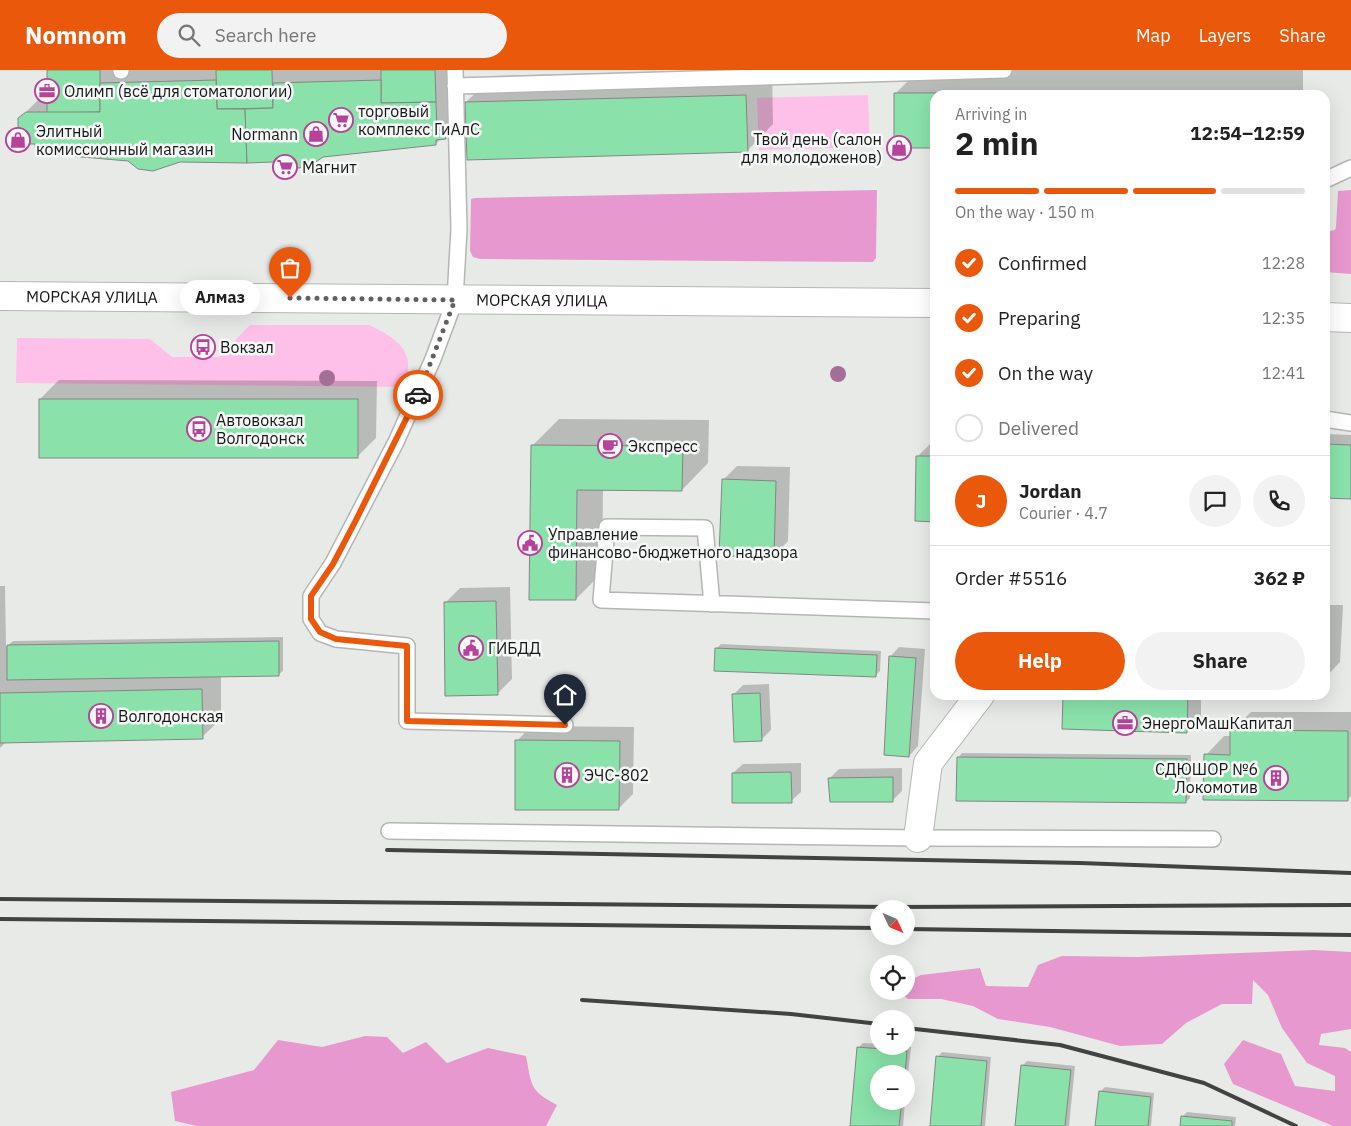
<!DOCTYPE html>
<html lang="en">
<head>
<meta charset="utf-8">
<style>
	:root { --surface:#fff; --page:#f2f2f2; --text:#222; --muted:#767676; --line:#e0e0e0; --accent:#ea580c }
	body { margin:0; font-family:"IBM Plex Sans",sans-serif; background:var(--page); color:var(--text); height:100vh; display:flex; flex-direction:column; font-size:19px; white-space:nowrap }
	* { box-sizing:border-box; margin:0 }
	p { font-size:16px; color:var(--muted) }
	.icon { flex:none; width:28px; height:28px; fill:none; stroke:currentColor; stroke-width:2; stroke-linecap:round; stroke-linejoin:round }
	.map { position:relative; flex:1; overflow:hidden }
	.side { position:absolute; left:930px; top:20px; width:400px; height:610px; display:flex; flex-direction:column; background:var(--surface); border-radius:15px; box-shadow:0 5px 20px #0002 }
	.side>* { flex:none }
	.needle { width:32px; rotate:134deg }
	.tools { position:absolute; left:870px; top:830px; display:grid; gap:10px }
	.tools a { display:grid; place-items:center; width:45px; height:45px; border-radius:50%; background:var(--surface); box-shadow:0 5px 20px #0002; font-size:25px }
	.pin { position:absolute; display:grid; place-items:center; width:42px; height:42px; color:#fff; margin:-51px -21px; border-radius:50% 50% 50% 0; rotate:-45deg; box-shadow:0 0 5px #0007 }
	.pin .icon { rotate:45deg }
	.courier { position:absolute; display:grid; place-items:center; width:50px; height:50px; margin:-25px; border:4px solid #ea580c; border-radius:50%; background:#fff; color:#222; box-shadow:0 1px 6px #0007 }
	.bubble { position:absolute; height:35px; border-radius:18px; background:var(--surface); box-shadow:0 5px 20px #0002; font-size:16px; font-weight:700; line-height:35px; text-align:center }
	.overview em { font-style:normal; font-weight:700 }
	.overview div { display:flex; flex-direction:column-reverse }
	.overview { display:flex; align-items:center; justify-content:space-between; height:85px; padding:0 25px }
	h1 { font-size:32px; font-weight:700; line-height:38px }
	.bar { display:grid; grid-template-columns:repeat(4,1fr); gap:8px 5px; align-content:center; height:60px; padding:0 25px }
	.bar i { height:6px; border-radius:4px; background:var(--line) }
	.bar .current { background:var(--accent) }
	.bar p { grid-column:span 4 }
	.line { display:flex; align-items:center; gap:12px; padding:0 25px; border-top:1px solid var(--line) }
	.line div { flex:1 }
	.round { display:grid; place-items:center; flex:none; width:52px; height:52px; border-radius:26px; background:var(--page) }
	ol { padding:0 25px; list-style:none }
	li { display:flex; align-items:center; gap:15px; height:55px }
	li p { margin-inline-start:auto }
	li .icon { padding:5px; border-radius:50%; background:var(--accent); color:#fff; stroke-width:4 }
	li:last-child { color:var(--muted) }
	li i { width:28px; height:28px; border:2px solid var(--line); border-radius:50% }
	.button { display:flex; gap:10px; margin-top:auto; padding:10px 25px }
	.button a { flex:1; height:58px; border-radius:30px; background:var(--accent); color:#fff; font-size:20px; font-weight:700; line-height:58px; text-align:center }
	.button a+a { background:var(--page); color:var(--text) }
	header { display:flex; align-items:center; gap:30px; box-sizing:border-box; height:70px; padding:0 25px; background:var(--accent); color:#fff }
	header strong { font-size:24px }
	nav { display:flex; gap:28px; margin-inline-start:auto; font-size:18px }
	.search { width:350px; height:45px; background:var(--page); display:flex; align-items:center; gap:12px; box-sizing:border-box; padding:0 18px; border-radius:28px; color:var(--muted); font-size:19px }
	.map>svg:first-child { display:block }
</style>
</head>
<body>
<header>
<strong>Nomnom</strong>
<div class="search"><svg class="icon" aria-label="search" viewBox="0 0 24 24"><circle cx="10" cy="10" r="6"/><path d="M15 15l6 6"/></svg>Search here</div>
<nav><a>Map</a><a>Layers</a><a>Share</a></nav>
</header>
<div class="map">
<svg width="1351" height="1056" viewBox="0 0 1351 1056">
	<rect width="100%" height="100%" fill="#e8eae8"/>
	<g fill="#febfe9">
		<path d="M 868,25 L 870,77 L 759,80 L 757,28 Z"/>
		<path d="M 250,255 L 369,255 C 398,269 418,282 403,317 L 16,313 L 17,268 L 150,269 L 172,287 L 219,287 Z"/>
	</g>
	<g fill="#e798cf">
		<path d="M 877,120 L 876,188 L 873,192 L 480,189 L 473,187 L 470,181 L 471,133 L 471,129 L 475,128 Z"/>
		<path d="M 1351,120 L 1351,204 L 1325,202 L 1325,162 L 1335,160 L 1336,157 L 1338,121 Z"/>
		<path d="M 1314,880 L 1351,882 L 1351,959 L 1321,964 L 1319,975 L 1345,978 L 1351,982 L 1351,1056 L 1333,1056 L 1233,1014 L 1224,994 L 1243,970 L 1281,984 L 1295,1016 L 1335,1021 L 1335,1006 L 1307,993 L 1282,958 L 1268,925 L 1253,910 L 1252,934 L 1222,934 L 1186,953 L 1162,974 L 1120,976 L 1050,957 L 998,949 L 973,936 L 941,929 L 908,929 L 901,923 L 906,921 L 906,912 L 921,905 L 980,898 L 986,916 L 1028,917 L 1038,895 L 1062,886 L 1138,887 Z"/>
		<path d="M 365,966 L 387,967 L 403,983 L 426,972 L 447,993 L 488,978 L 526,986 C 532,1016 529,1020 557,1035 L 546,1056 L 197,1056 L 175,1051 L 171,1022 L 254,1000 L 278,970 L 322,977 Z"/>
	</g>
	<g fill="#0003">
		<path d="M 48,0 L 461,0 L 455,42 L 464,42 L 464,49 L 445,68 L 441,68 L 436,74 L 273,91 L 128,90 L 20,48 L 39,29 L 48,24 Z"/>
		<path d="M 729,0 L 772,0 L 773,54 L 747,81 L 466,32 L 493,6 Z"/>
		<path d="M 919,0 L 1303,0 L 1303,25 L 935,25 L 935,77 L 895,24 Z"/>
		<path d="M 59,310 L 377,311 L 376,368 L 357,387 L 40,329 Z"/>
		<path d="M 559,349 L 709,350 L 708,393 L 682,420 L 603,419 L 602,503 L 576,529 L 532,376 Z"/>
		<path d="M 1325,364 L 1351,365 L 1351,428 L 1325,427 Z"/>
		<path d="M 932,372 L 935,372 L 935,450 L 918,386 Z"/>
		<path d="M 737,396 L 790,397 L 788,471 L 774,486 L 723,410 Z"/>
		<path d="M 0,516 L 5,516 L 6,577 L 13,571 L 283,567 L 283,601 L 278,605 L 221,606 L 221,649 L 202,667 L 6,672 L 0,678 Z"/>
		<path d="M 510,517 L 512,609 L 498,623 L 445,533 L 460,518 Z"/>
		<path d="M 1325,535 L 1343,535 L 1340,592 L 1326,607 Z"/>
		<path d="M 721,574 L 881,581 L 880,601 L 875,606 L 716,579 Z"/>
		<path d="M 899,577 L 925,579 L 918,676 L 909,686 L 890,587 Z"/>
		<path d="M 769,614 L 771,660 L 761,670 L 733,625 L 743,615 Z"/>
		<path d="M 1064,625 L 1201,625 L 1201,647 L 1186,662 Z"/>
		<path d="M 1251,642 L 1351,642 L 1351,726 L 1347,730 L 1206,685 L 1224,666 L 1232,666 L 1232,661 Z"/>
		<path d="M 531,656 L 634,657 L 633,724 L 618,739 L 517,671 Z"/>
		<path d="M 962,683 L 1191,685 L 1190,728 L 1186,732 L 958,688 Z"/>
		<path d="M 801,693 L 801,722 L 791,731 L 733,703 L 743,694 Z"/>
		<path d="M 902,698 L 902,721 L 893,730 L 829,709 L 839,699 Z"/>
		<path d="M 863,973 L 879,974 L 879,976 L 911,977 L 906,1022 L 906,1004 L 879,1004 L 879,1031 L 905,1031 L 903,1056 L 851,1056 L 859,977 Z"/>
		<path d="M 942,982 L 991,987 L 985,1056 L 931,1056 L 938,987 Z"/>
		<path d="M 1027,991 L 1075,996 L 1069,1056 L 1017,1056 L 1022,996 Z"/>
		<path d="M 1105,1017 L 1154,1023 L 1151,1056 L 1097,1056 L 1100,1022 Z"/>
		<path d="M 1187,1042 L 1236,1047 L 1235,1056 L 1181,1056 L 1182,1047 Z"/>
	</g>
	<g fill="#8ae2aa" stroke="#838684">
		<path d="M 47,0 L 100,0 L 100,42 L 47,43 Z"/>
		<path d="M 216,0 L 272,0 L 273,38 L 217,39 Z"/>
		<path d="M 381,0 L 435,0 L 436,32 L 381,33 Z"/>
		<path d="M 216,10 L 217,39 L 245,39 L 247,93 L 180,92 L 153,101 L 138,99 L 128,91 L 36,83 L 35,74 L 25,74 L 18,70 L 18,48 L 26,42 L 100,42 L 100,13 Z"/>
		<path d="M 381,10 L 381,33 L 436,32 L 437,60 L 445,60 L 446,69 L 436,70 L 436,75 L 323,87 L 313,94 L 299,98 L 285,97 L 273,92 L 247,93 L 245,39 L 273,38 L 273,13 Z"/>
		<path d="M 1277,22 L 1277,25 L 935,25 L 935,78 L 894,78 L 894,23 Z"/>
		<path d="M 746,25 L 748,82 L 467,90 L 465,32 Z"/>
		<rect x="39" y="329" width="319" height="59"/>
		<path d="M 1325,374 L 1351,375 L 1351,429 L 1325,428 Z"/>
		<path d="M 531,375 L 683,376 L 682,421 L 577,420 L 576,530 L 529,530 Z"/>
		<path d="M 916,386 L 935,386 L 935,452 L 915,451 Z"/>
		<path d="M 722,409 L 776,411 L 774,487 L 719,486 Z"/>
		<path d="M 496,531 L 498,625 L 445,626 L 444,532 Z"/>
		<path d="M 1325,549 L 1329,549 L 1326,608 L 1325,608 Z"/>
		<path d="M 279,571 L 279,606 L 7,610 L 7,575 Z"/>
		<path d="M 715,578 L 877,585 L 876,607 L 714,601 Z"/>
		<path d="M 889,586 L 916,588 L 909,687 L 884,685 Z"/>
		<path d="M 202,619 L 203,669 L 0,673 L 0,623 Z"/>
		<path d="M 760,623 L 762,671 L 734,672 L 732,624 Z"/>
		<path d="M 1063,625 L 1188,625 L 1187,663 L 1062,659 Z"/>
		<path d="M 1230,660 L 1348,661 L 1348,731 L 1203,730 L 1204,684 L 1230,685 Z"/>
		<path d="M 515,670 L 620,671 L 619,740 L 515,740 Z"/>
		<path d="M 957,687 L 1187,689 L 1186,733 L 956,731 Z"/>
		<path d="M 791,702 L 792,733 L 732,733 L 732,703 Z"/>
		<path d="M 893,707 L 893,732 L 830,732 L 828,708 Z"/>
		<path d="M 857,977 L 907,981 L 905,1004 L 879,1004 L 879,1031 L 902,1031 L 899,1056 L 850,1056 Z"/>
		<path d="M 936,986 L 987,991 L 981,1056 L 930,1056 Z"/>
		<path d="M 1021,995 L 1071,1000 L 1065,1056 L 1015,1056 Z"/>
		<path d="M 1099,1021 L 1151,1027 L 1148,1056 L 1095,1056 Z"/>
		<path d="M 1181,1046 L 1232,1051 L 1232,1056 L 1180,1056 Z"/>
	</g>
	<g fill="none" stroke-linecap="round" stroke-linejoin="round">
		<defs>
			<g id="service">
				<path d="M 121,0 L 121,1"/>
				<path d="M 455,0 L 459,159 L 455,230 L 433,289 L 396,372 L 333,493 L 311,526 L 311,549 L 320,563 L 336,569 L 407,576 L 407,651 L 565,655"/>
				<path d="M 455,16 L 1004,0"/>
				<path d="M 1325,110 L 1351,98"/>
				<path d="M 1325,349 L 1351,353"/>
				<path d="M 712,534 L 705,458 L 607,457 L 601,530 L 935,541"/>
				<path d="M 389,761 L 918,768 L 1213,769"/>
			</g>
			<path id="minor" d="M 918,768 L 928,693 L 980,625"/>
			<g id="primary">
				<path id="s1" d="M 0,226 L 935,233"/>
				<path d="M 1325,247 L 1351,248"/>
			</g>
		</defs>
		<use href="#service" stroke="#b4b6b4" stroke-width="18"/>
		<use href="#minor" stroke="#b4b6b4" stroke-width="30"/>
		<use href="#primary" stroke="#b4b6b4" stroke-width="30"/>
		<use href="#service" stroke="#fff" stroke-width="15"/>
		<use href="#minor" stroke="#fff" stroke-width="28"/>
		<use href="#primary" stroke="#fff" stroke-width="28"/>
		<g stroke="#414241" stroke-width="4">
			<path d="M 387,780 L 1080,793 L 1351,803"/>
			<path d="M 0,829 L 891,837 L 1351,835"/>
			<path d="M 0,849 L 879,858"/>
			<path d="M 906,859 L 1351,865"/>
			<path d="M 582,930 L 791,944 L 879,954"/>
			<path d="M 906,958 L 1060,975 L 1204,1013 L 1296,1056"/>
		</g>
	</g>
	<g fill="#a36f98">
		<circle cx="838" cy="304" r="8"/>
		<circle cx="327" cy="308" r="8"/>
	</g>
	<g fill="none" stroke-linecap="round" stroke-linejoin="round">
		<path stroke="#606160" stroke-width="5" stroke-dasharray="0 9" d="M 290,228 L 455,230 L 418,325"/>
		<path stroke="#ea580c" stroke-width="6" d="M 418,325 L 356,450 L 333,494 L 311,526 L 311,549 L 320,562 L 336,569 L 407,576 L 407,651 L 565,655"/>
	</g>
	<defs>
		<symbol id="office-ring" viewBox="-11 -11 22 22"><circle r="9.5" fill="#f5f8f6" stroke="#b7429a" stroke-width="1.5"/><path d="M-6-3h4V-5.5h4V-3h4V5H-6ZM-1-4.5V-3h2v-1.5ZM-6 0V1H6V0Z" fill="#b7429a"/></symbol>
		<symbol id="supermarket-ring" viewBox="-11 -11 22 22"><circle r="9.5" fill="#f5f8f6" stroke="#b7429a" stroke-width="1.5"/><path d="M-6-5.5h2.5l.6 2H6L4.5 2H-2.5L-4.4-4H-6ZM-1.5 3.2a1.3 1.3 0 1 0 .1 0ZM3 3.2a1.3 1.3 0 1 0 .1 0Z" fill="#b7429a"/></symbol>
		<symbol id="shop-ring" viewBox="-11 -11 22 22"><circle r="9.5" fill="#f5f8f6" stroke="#b7429a" stroke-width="1.5"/><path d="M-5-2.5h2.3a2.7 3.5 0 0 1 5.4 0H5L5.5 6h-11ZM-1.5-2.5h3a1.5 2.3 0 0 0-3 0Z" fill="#b7429a"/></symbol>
		<symbol id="bus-ring" viewBox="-11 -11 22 22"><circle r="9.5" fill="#f5f8f6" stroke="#b7429a" stroke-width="1.5"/><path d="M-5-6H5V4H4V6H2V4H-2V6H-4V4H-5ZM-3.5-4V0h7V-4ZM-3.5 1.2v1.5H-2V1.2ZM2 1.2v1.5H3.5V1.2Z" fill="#b7429a"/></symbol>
		<symbol id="cafe-ring" viewBox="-11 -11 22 22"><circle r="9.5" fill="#f5f8f6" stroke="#b7429a" stroke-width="1.5"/><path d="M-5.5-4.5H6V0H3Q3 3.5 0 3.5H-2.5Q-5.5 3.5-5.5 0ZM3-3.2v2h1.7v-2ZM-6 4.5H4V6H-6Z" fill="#b7429a"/></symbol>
		<symbol id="civic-ring" viewBox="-11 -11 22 22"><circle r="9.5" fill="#f5f8f6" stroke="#b7429a" stroke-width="1.5"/><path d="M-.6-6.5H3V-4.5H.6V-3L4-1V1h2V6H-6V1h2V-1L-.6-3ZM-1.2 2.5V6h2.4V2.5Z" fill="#b7429a"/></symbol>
		<symbol id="building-ring" viewBox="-11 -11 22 22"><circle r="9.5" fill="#f5f8f6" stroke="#b7429a" stroke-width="1.5"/><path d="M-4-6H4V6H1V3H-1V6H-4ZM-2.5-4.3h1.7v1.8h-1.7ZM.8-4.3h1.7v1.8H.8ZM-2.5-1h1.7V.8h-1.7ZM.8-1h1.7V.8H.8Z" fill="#b7429a"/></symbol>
	</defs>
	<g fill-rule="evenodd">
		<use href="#office-ring" x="33" y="7" width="28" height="28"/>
		<use href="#supermarket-ring" x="327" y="36" width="28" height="28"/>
		<use href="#shop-ring" x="302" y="50" width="28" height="28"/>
		<use href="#shop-ring" x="4" y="56" width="28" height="28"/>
		<use href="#shop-ring" x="885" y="64" width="28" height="28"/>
		<use href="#supermarket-ring" x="271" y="83" width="28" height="28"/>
		<use href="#bus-ring" x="189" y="263" width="28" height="28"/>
		<use href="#bus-ring" x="185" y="345" width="28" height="28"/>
		<use href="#cafe-ring" x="596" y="362" width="28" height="28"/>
		<use href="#civic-ring" x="516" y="459" width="28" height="28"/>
		<use href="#civic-ring" x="457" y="564" width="28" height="28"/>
		<use href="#building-ring" x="87" y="632" width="28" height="28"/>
		<use href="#office-ring" x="1111" y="639" width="28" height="28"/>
		<use href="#building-ring" x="553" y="691" width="28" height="28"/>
		<use href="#building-ring" x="1262" y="694" width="28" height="28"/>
	</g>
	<g text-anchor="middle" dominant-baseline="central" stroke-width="5" stroke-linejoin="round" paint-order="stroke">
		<g font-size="16" fill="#161716" stroke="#f5f8f6" text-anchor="start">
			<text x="64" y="21">Олимп (всё для стоматологии)</text>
			<text x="358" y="41">торговый<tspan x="358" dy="18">комплекс ГиАлС</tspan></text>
			<text x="36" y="61">Элитный<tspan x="36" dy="18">комиссионный магазин</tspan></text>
			<text x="298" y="64" text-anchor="end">Normann</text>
			<text x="882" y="69" text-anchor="end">Твой день (салон<tspan x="882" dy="18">для молодоженов)</tspan></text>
			<text x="302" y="97">Магнит</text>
			<text x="220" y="277">Вокзал</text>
			<text x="216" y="350">Автовокзал<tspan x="216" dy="18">Волгодонск</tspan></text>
			<text x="628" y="376">Экспресс</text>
			<text x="548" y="464">Управление<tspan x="548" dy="18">финансово-бюджетного надзора</tspan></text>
			<text x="488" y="578">ГИБДД</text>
			<text x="118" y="646">Волгодонская</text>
			<text x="1142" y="653">ЭнергоМашКапитал</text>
			<text x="1258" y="699" text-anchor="end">СДЮШОР №6<tspan x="1258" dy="18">Локомотив</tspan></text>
			<text x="584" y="705">ЭЧС-802</text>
		</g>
		<g font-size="16" fill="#161716" stroke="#f5f8f6">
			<text stroke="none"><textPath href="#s1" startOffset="92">МОРСКАЯ УЛИЦА</textPath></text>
			<text stroke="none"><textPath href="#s1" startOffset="542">МОРСКАЯ УЛИЦА</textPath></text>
		</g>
	</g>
</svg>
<div class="tools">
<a><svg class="needle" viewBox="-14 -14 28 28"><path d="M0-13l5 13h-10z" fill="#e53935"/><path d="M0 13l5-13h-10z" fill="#767676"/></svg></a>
<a><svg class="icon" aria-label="locate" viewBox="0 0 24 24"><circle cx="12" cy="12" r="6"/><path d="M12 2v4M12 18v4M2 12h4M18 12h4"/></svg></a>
<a>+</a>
<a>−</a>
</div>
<div class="pin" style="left:290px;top:228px;background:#ea580c"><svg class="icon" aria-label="bag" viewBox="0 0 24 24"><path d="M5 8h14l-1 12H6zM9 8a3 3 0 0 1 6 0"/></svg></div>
<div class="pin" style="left:565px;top:655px;background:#1f2937"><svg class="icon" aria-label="home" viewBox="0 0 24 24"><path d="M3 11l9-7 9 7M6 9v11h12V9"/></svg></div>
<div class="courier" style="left:418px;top:325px"><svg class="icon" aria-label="car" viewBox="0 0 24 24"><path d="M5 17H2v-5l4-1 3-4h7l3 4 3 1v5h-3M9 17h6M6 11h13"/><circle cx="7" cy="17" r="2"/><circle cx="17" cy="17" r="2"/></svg></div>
<div class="bubble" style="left:180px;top:210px;width:80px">Алмаз</div>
<section class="side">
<div class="overview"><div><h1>2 min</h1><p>Arriving in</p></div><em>12:54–12:59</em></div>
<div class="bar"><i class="current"></i><i class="current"></i><i class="current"></i><i></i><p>On the way · 150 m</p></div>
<ol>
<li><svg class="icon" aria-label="check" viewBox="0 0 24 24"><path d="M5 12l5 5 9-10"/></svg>Confirmed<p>12:28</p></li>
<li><svg class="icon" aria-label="check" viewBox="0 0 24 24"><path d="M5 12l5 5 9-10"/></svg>Preparing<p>12:35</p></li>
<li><svg class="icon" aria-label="check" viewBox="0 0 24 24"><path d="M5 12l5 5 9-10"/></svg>On the way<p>12:41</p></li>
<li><i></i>Delivered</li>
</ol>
<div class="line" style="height:90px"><b class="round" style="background:var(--accent);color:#fff">J</b><div><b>Jordan</b><p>Courier · 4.7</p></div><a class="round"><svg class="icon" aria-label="chat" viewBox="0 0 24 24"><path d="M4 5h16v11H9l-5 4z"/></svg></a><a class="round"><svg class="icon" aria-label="phone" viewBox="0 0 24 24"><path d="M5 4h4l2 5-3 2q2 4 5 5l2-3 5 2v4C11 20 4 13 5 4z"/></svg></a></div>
<div class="line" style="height:65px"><div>Order #5516</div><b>362 ₽</b></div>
<div class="button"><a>Help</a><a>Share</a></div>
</section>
</div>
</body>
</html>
